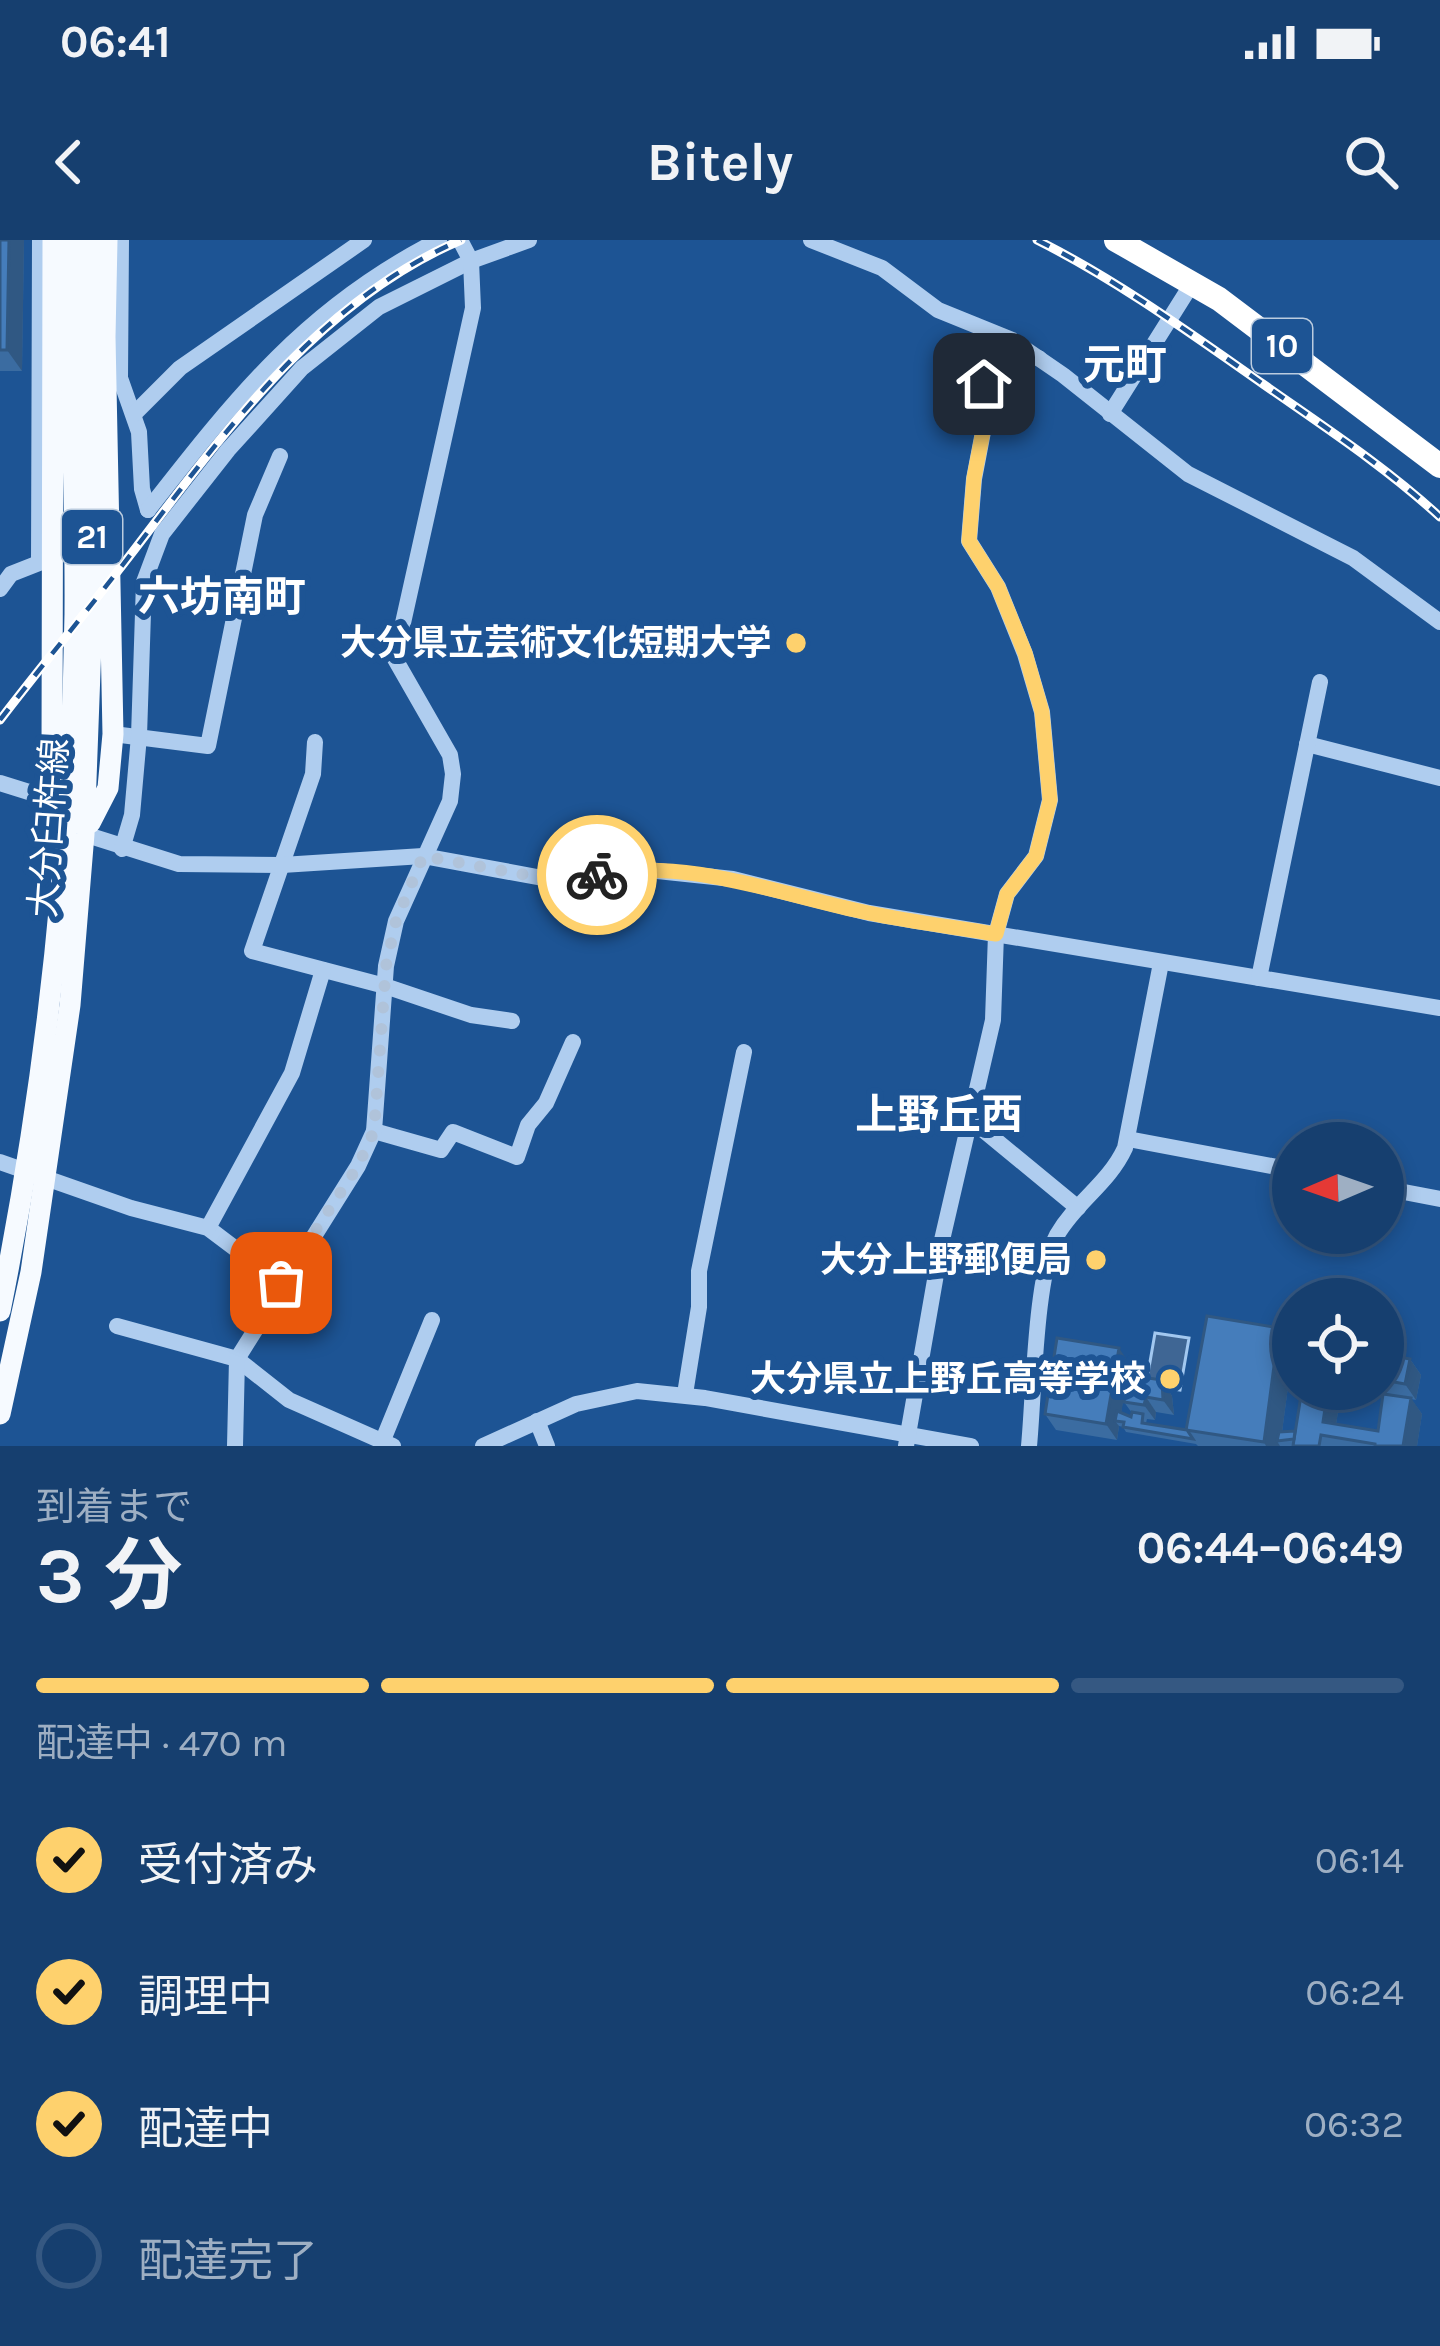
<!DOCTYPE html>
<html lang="ja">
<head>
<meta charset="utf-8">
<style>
	:root { --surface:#163f6f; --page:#1f4674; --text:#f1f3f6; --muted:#9eafc3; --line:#355882; --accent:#fed16d }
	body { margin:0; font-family:Karla,"Noto Sans JP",sans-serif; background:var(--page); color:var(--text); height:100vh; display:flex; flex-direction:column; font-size:45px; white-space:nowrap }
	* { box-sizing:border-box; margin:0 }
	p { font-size:39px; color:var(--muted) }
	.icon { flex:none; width:66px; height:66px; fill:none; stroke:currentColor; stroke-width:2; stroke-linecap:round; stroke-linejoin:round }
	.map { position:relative; height:1206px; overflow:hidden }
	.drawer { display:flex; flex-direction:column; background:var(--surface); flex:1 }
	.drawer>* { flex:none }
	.needle { width:78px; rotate:268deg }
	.buttons { position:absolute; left:1272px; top:882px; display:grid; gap:24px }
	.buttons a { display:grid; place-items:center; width:132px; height:132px; border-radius:50%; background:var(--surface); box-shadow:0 6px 18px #0003,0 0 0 3px var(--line); font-size:60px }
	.pin { position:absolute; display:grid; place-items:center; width:102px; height:102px; color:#fff; margin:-51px; border-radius:24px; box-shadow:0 6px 18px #0006 }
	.courier { position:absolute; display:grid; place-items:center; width:120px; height:120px; margin:-60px; border:9px solid #fed16d; border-radius:50%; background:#fff; color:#222; box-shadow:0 3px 15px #0007 }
	.summary em { font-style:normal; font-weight:700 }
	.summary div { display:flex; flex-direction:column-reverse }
	.summary { display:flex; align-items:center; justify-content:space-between; height:204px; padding:0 36px }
	h1 { font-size:78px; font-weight:700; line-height:90px }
	.bar { display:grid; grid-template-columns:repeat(4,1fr); gap:18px 12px; align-content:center; height:144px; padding:0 36px }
	.bar i { height:15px; border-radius:9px; background:var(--line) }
	.bar .on { background:var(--accent) }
	.bar p { grid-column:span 4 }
	ol { padding:0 36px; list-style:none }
	li { display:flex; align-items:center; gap:36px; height:132px }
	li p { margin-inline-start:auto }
	li .icon { padding:12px; border-radius:50%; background:var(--accent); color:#111; stroke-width:4 }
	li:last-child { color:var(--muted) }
	li i { width:66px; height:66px; border:6px solid var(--line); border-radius:50% }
	.status { display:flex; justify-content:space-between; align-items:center; height:84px; padding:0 60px; background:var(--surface); direction:ltr }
	.status svg { height:33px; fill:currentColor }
	header { display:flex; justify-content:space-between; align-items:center; height:156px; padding:0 36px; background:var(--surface); font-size:54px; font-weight:700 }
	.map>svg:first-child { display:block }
</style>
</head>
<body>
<div class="status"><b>06:41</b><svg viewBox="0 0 49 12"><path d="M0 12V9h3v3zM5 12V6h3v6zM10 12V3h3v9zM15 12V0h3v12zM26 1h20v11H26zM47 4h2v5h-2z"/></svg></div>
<header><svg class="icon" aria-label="back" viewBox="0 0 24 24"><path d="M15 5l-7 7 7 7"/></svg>Bitely<svg class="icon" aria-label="search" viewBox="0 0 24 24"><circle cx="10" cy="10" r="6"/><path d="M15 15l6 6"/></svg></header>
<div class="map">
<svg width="1440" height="1206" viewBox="0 0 1440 1206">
	<rect width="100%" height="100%" fill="#1d5494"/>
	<path fill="#3f6694" stroke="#a2c8f0" stroke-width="3" d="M 1155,1093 L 1189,1098 L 1180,1150 L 1146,1145 Z"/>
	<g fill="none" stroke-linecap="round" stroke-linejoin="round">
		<g stroke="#afcdef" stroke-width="16">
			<path d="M 121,0 L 120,138 L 139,192 L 142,249 L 148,270"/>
			<path d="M 811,0 L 882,28 L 938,70 L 1012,100 L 1063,135 L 1188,234 L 1353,318 L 1440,382"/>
			<path d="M 134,174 L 180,128 L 364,0"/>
			<path d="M 1110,174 L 1193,42"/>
			<path d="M 148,270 C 237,156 307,67 439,0"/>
			<path d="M 0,349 L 11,334 L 39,323 L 40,0"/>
			<path d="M 113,494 L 208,506 L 255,275 L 280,216"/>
			<path d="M 315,502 L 313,534 L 252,711 L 385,746 L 471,775 L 512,781"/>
			<path d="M 1307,504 L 1440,538"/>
			<path d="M 0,543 L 32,553 L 66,575 L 84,594 L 179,624 L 282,625 L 423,616 L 548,639 L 575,639 L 629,628 L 733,639 L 869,673 L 1440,768"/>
			<path d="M 122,609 L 132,575 L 139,496 L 144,342 L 162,294 L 228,210 L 302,128 L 379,67 L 471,21 L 529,0"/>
			<path d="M 1259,738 L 1320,442"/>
			<path d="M 970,879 L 1078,968"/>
			<path d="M 374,891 L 441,910 L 453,892 L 517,917 L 528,885 L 546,863 L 573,802"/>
			<path d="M 1128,899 L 1293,930"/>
			<path d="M 0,922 L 131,968 L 208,988 L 281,1043"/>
			<path d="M 1383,948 L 1440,959"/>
			<path d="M 208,988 L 292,833 L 323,730"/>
			<path d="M 117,1086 L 237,1119 L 289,1160 L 393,1206"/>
			<path d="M 685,1154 L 699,1067 L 699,1031 L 744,812"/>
			<path d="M 537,1181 L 547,1206"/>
			<path d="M 383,1200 L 432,1080"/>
			<path d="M 235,1206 L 237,1119 L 358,926 L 374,891 L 386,726 L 396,681 L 450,561 L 453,534 L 450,515 L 395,419 L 473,68 L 471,21 L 460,0"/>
			<path d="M 483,1206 L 576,1164 L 637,1151 L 705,1158 L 971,1206"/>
			<path d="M 906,1206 L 942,1000 L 993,780 L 996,694 L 1007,654 L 1036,616 L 1050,560 L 1042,472 L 1025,414 L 998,347 L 969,301 L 974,239 L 987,171 L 983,118 L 1001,111 L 1039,118"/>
			<path d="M 1029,1206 C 1034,1155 1035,1035 1057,995 C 1076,962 1109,943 1125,908 L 1161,723"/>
		</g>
		<g stroke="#f6faff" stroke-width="21">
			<path d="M 53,0 L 52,526 L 61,557"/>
			<path d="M 90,583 L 108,548 L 113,494 L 105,97 L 107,0"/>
			<path d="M 0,1071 C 46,842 72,607 75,374 C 76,249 69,125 70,0"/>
			<path d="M 0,1174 L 31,1032 L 70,765 L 84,594 L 92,377 L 89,0"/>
		</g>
		<path stroke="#fff" stroke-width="24" d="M 1116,0 L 1219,59 L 1440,226"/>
		<defs>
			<g id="rail">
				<path d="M 1037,0 C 1117,40 1190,93 1263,144 C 1323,186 1386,227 1440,277"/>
				<path d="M 0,480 C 43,424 88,370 131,314 C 223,194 318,61 461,0"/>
			</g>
		</defs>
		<use href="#rail" stroke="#fff" stroke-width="9"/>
		<use href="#rail" stroke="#1d5494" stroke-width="4.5" stroke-dasharray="14" stroke-linecap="butt"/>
	</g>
	<g fill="#3b6ca1">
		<path d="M 0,0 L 24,0 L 22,131 L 0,131 Z"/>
		<path d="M 1293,1109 L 1282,1192 L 1295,1191 L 1302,1149 L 1364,1149 L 1362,1163 L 1340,1160 L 1336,1184 L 1378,1191 L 1400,1156 L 1367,1149 L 1383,1149 L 1383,1114 L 1410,1119 L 1421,1135 L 1416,1160 L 1411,1159 L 1422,1174 L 1417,1206 L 1198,1206 L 1196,1204 L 1126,1192 L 1123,1187 L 1119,1186 L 1117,1200 L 1056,1190 L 1045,1174 L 1129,1123 L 1121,1173 L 1131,1177 L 1132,1173 L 1124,1162 L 1136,1147 L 1162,1140 L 1172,1156 L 1174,1175 L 1156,1172 L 1155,1180 L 1147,1179 L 1146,1183 L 1187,1190 Z"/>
	</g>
	<g fill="#305883">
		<path d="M 9,0 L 24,0 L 22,131 L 7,110 Z"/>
		<path d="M 1279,1088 L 1293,1109 L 1281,1200 L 1277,1201 L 1280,1206 L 1266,1206 L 1264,1202 Z"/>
		<path d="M 1119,1108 L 1129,1123 L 1120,1182 L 1115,1181 L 1119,1186 L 1117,1200 L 1106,1184 Z"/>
		<path d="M 1410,1119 L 1421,1135 L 1416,1160 L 1405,1144 Z"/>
		<path d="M 1162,1140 L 1172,1156 L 1174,1175 L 1163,1160 Z"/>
		<path d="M 1328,1149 L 1332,1149 L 1340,1160 L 1334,1197 L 1323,1182 Z"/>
		<path d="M 1352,1149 L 1364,1149 L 1362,1163 Z"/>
		<path d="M 1146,1157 L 1156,1172 L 1155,1180 L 1144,1165 Z"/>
		<path d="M 1411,1158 L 1422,1174 L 1417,1206 L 1403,1206 Z"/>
	</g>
	<g fill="#457dbb" stroke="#305883" stroke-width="3">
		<path d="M 0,0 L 9,0 L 7,110 L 0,110 Z"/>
		<path d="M 1207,1076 L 1279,1088 L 1264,1202 L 1186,1190 Z"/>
		<path d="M 1057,1098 L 1119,1108 L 1106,1184 L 1045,1174 Z"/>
		<path d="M 1383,1114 L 1410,1119 L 1405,1144 L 1383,1140 Z"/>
		<path d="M 1141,1137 L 1162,1140 L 1163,1160 L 1146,1157 L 1144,1165 L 1124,1162 L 1126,1146 L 1136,1147 Z"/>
		<path d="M 1302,1149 L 1328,1149 L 1323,1182 L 1378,1191 L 1383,1154 L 1411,1158 L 1403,1206 L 1375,1206 L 1375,1204 L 1321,1195 L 1319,1206 L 1293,1206 Z"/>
		<path d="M 1117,1171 L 1131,1177 L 1132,1172 L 1143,1174 L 1142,1183 L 1187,1190 L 1193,1199 L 1123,1187 L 1124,1182 L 1115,1181 Z"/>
		<path d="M 1295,1191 L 1294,1199 L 1277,1201 L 1279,1192 Z"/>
	</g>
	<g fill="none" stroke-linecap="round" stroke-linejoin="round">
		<path stroke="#b0c3da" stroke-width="12" stroke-dasharray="0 21.6" d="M 281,1043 L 358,926 L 374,891 L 386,726 L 396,681 L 423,616 L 548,639 L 597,635"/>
		<path stroke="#fed16d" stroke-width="15" d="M 597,635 C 689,617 780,655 869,673 C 911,682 954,687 996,694 L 1007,654 L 1036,616 L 1050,560 L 1042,472 L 1025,413 L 998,347 L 969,301 L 974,238 L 987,171 L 984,144"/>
	</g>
	<g fill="#fed16d" stroke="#1d5494" stroke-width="4.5">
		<circle cx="796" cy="403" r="12"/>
		<circle cx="1096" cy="1020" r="12"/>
		<circle cx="1170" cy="1139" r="12"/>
	</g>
	<g text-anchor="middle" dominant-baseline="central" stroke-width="12" stroke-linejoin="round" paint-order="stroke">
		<g fill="#1d5494" stroke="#bbccdf" stroke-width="3">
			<rect x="1252" y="79" width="60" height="54" rx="9"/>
			<rect x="62" y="270" width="60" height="54" rx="9"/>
		</g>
		<g font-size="33" font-weight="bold" fill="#fff">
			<text x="1282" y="106">10</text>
			<text x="92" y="297">21</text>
		</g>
		<g font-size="36" font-weight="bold" fill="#fff" stroke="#1d5494" text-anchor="end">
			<text x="772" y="403">大分県立芸術文化短期大学</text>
			<text x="1072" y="1020">大分上野郵便局</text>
			<text x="1146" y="1139">大分県立上野丘高等学校</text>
		</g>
		<g font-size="36" fill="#fff" stroke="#1d5494">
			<text transform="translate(49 588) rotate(-86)">大分臼杵線</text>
		</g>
		<g font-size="42" font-weight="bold" fill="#fff" stroke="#1d5494">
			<text x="1125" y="125">元町</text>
			<text x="222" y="357">六坊南町</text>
			<text x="939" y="875">上野丘西</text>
		</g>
	</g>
</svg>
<div class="buttons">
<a><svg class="needle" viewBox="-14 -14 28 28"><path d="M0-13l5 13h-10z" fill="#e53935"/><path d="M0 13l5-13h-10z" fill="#9eafc3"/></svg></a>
<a><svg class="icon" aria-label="locate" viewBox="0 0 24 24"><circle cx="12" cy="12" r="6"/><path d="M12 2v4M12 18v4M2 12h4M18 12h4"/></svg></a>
</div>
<div class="pin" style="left:281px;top:1043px;background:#ea580c"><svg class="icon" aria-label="bag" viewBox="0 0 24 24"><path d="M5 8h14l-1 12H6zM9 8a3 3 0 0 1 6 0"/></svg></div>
<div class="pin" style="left:984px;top:144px;background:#1f2937"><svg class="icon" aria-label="home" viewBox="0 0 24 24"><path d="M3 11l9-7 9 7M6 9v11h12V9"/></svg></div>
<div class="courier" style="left:597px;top:635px"><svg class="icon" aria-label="bike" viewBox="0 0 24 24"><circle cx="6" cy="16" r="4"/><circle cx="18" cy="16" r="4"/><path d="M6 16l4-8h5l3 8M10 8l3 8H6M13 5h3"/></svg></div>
</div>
<section class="drawer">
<div class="summary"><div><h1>3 分</h1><p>到着まで</p></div><em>06:44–06:49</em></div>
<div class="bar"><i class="on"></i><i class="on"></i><i class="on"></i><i></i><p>配達中 · 470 m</p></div>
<ol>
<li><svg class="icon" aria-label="check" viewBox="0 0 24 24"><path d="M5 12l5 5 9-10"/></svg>受付済み<p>06:14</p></li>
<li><svg class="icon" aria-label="check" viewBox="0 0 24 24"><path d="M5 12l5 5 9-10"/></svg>調理中<p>06:24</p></li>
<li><svg class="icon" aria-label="check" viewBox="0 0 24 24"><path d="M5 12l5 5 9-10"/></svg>配達中<p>06:32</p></li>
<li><i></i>配達完了</li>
</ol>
</section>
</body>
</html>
